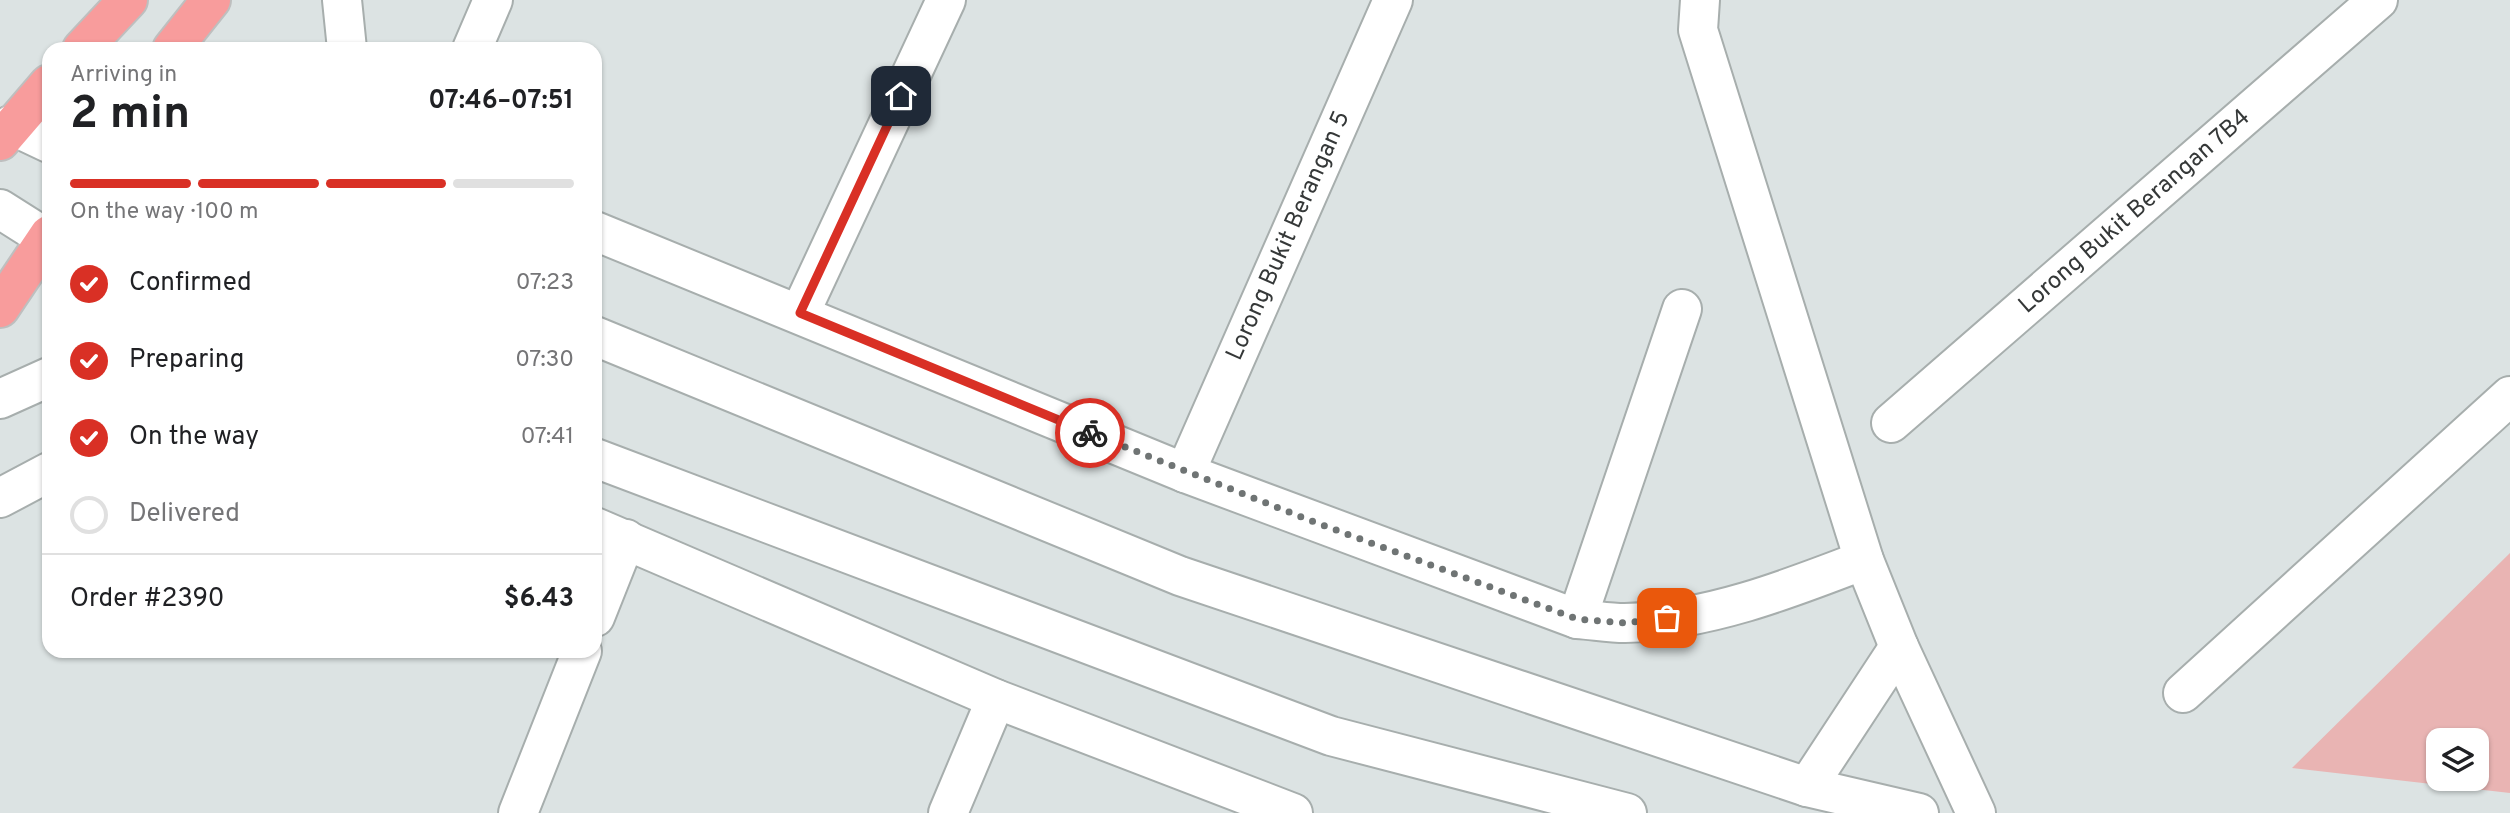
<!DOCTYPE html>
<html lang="en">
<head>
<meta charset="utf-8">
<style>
	:root { --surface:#fff; --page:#f2f2f2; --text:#202124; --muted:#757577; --line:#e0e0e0; --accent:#d93025 }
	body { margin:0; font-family:Overpass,sans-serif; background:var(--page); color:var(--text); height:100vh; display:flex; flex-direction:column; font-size:26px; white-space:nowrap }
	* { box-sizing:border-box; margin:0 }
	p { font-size:23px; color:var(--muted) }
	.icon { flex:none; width:38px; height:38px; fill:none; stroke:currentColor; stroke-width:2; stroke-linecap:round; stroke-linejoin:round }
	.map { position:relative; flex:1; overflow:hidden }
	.drawer { position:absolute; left:42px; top:42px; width:560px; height:616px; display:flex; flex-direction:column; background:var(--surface); border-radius:21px; box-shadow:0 2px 5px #0004 }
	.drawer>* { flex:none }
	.buttons { position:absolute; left:2426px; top:728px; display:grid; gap:14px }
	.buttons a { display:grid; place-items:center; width:63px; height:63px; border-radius:14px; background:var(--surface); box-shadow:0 2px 5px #0004; font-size:35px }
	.pin { position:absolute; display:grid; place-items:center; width:60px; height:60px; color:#fff; margin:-30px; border-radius:14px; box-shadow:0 4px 10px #0006 }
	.courier { position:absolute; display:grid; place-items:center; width:70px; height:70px; margin:-35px; border:5px solid #d93025; border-radius:50%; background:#fff; color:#222; box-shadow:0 2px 9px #0007 }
	.headline em { font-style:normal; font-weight:700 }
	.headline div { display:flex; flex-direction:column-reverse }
	.headline { display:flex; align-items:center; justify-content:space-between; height:119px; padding:0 28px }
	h1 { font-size:46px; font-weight:700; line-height:52px }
	.bar { display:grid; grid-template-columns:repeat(4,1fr); gap:10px 7px; align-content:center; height:84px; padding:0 28px }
	.bar i { height:9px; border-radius:5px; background:var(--line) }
	.bar .selected { background:var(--accent) }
	.bar p { grid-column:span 4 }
	.line { display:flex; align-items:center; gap:18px; padding:0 28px; border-top:2px solid var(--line) }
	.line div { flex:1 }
	ol { padding:0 28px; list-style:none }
	li { display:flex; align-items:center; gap:21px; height:77px }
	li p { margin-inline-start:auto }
	li .icon { padding:7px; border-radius:50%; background:var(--accent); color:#fff; stroke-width:4 }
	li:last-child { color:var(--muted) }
	li i { width:38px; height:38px; border:4px solid var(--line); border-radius:50% }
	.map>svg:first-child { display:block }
</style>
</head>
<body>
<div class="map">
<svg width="2510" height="813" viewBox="0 0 2510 813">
	<rect width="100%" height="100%" fill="#dce3e3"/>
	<path fill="#e9b4b3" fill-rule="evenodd" d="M 2510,553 L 2510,793 L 2292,768 ZM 2438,740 L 2476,740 L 2476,779 L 2438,779 Z"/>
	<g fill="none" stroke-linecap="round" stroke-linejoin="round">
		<defs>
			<g id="street">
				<path d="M 1700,0 L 1698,30 L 1864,560 L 1899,647 L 1976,813"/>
				<path d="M 472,49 L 493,0"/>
				<path d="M 595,231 L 1185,473 L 1577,619 C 1593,620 1609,623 1625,623 C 1707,621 1789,589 1864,560"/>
				<path d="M 800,313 L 946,0"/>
				<path d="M 1891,423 L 2378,0"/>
				<path d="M 1185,473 L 1393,0"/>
				<path d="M 0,498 L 49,472"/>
				<path d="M 595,527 L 996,699 L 1293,813"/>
				<path d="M 595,617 L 626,539"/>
				<path d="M 1577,619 L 1682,309"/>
				<path d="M 2183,693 L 2510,396"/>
				<path d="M 1807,787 L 1899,647"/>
				<path d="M 518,813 L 582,651"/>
				<path d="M 948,813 L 996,699"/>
			</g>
			<g id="secondary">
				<path d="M 342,0 L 347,49"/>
				<path d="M 11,125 L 49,143"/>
				<path d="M 0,209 L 49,240"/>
				<path d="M 595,336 L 1180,576 L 1807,787 L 1919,813"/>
				<path d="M 0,399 L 49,377"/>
				<path d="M 595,458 L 1331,736 L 1627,813"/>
			</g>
			<g id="highway">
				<path d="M 82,49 L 128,0"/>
				<path d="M 172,49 L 211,0"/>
				<path d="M 0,141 L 49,84"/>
				<path d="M 0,308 L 49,235"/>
			</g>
		</defs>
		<use href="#street" stroke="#a7aead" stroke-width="42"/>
		<use href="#secondary" stroke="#a7aead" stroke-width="42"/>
		<use href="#highway" stroke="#bebfbf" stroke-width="42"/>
		<use href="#street" stroke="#fff" stroke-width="38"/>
		<use href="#secondary" stroke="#fff" stroke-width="38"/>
		<use href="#highway" stroke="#f89c9c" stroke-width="38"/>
	</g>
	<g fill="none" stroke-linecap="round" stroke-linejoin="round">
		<path stroke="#6f7474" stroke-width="7" stroke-dasharray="0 12.6" d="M 1090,433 L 1309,520 L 1577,619 L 1625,623 L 1667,618"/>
		<path stroke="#d93025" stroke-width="9" d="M 901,96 L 800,313 L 1090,433"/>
	</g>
	<g text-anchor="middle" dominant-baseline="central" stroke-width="7" stroke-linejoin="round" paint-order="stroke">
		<g font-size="24" fill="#353838" stroke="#fff">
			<text transform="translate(2135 212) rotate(-41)">Lorong Bukit Berangan 7B4</text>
			<text transform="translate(1289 236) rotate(-66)">Lorong Bukit Berangan 5</text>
		</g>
	</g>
</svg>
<div class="buttons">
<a><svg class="icon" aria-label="layers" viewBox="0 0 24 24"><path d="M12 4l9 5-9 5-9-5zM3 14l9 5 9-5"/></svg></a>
</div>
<div class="pin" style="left:1667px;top:618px;background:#ea580c"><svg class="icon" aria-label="bag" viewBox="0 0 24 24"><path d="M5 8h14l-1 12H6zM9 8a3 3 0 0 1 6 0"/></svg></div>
<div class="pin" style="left:901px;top:96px;background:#1f2937"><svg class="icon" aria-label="home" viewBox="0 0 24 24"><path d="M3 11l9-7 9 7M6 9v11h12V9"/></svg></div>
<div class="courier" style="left:1090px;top:433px"><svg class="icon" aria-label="bike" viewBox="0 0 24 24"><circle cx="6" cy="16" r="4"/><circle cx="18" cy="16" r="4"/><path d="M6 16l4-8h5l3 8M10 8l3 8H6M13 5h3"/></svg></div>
<section class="drawer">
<div class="headline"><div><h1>2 min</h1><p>Arriving in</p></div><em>07:46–07:51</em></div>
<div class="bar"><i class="selected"></i><i class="selected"></i><i class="selected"></i><i></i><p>On the way · 100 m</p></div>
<ol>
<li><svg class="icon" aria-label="check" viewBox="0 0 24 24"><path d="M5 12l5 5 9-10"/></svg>Confirmed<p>07:23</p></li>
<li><svg class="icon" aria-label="check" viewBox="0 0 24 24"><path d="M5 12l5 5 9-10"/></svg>Preparing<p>07:30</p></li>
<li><svg class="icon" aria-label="check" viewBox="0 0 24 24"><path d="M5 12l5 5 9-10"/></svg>On the way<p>07:41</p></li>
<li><i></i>Delivered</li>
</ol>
<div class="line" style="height:91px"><div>Order #2390</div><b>$6.43</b></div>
</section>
</div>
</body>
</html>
